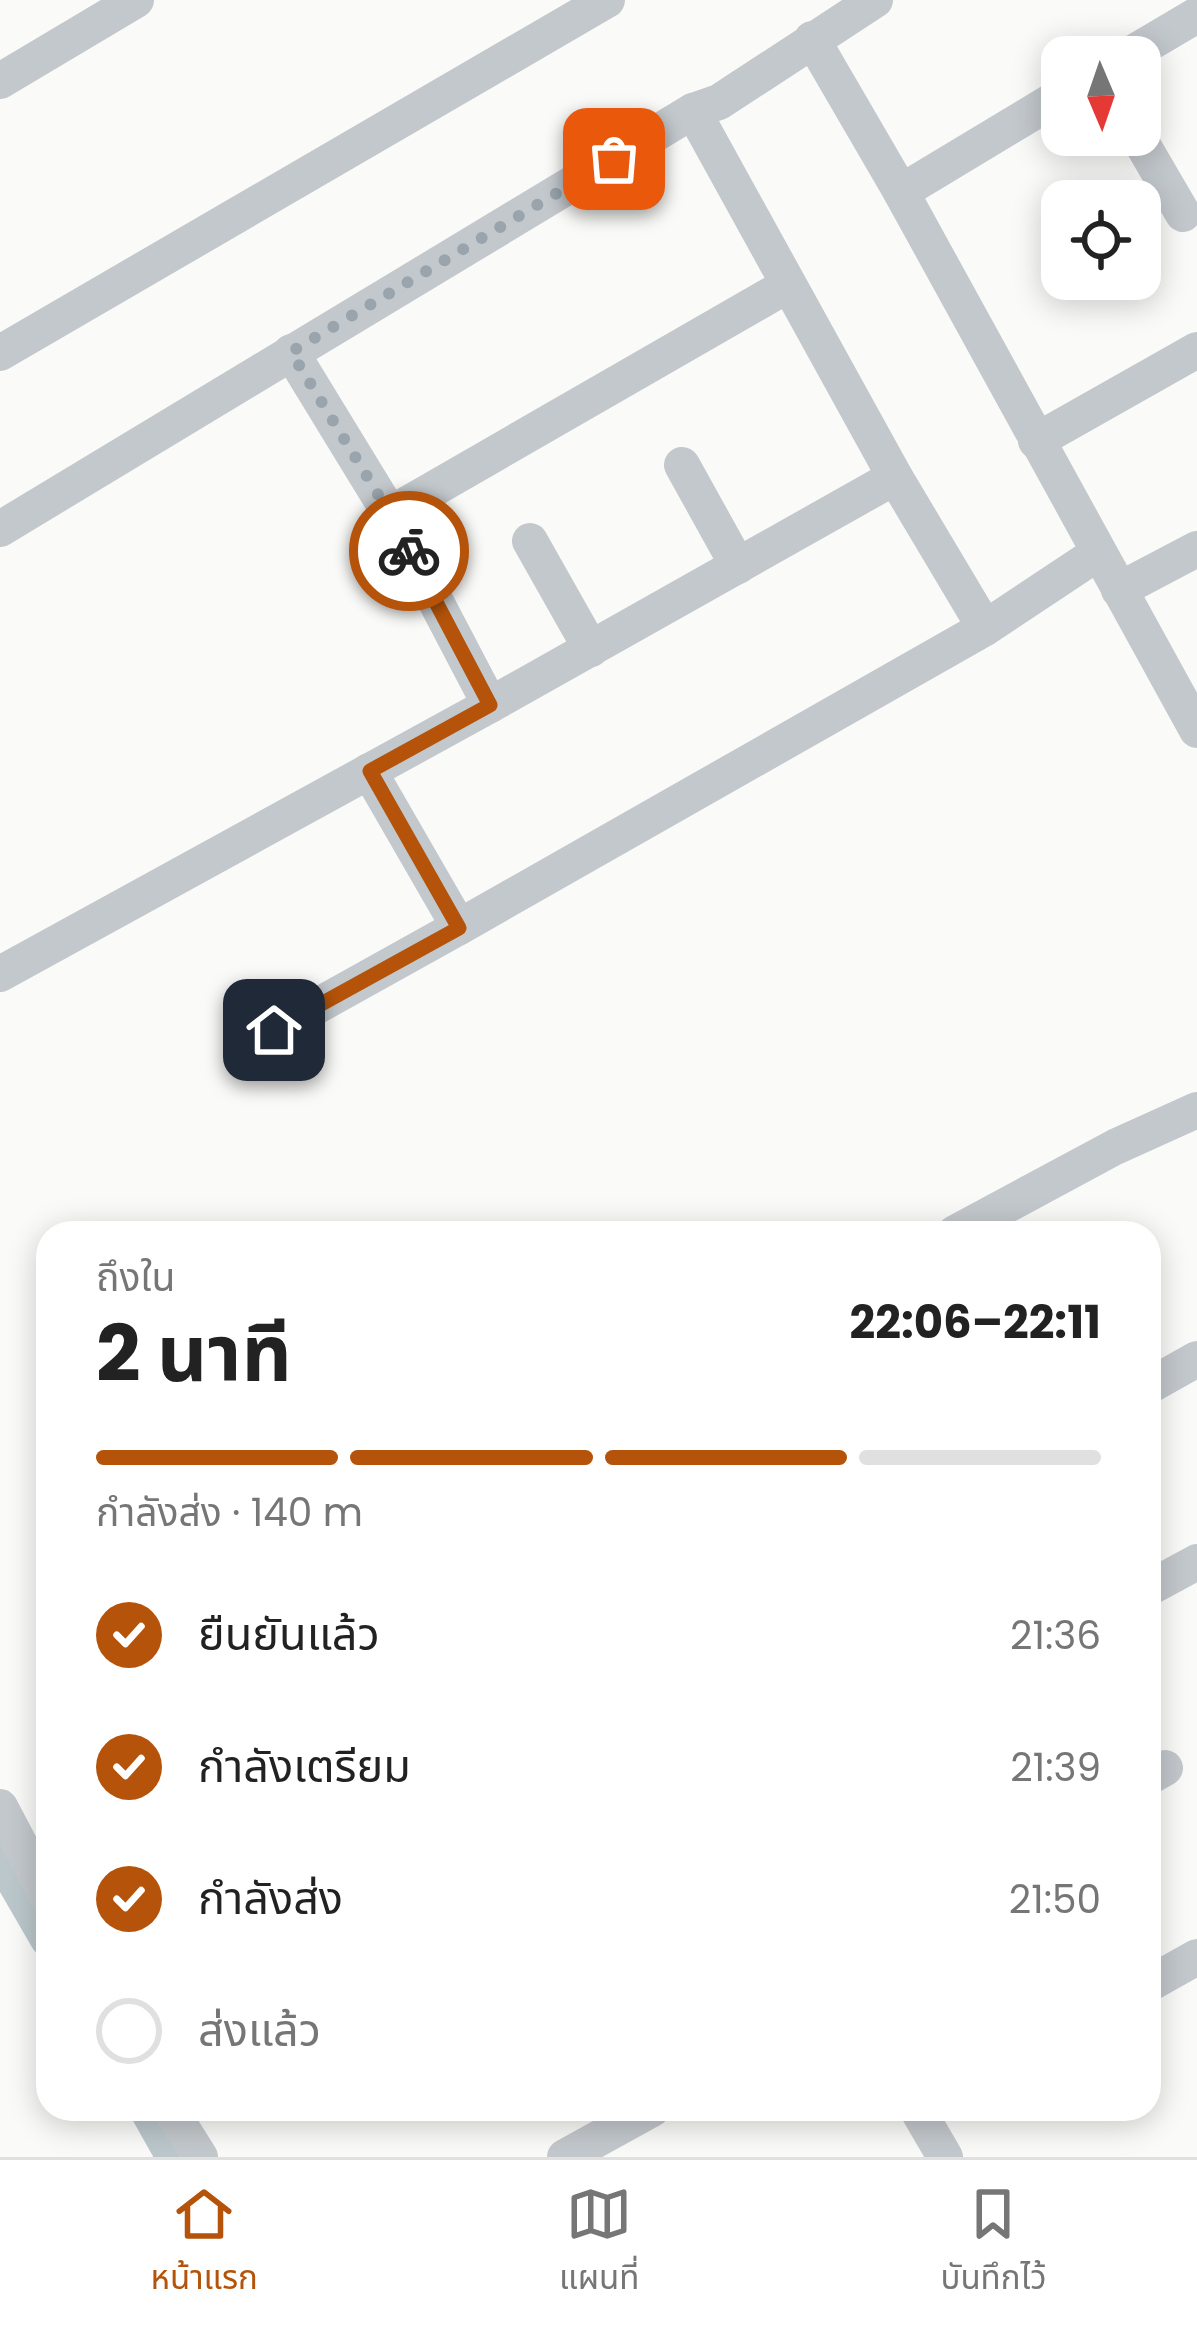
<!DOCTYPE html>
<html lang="th">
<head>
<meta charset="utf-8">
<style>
	:root { --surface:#fff; --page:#f2f2f2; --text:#222; --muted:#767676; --line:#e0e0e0; --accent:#b45309 }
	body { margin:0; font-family:Poppins,"Noto Sans Thai",sans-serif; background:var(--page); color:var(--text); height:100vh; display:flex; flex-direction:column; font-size:45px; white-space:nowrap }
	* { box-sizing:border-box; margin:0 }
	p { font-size:39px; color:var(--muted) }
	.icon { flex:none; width:66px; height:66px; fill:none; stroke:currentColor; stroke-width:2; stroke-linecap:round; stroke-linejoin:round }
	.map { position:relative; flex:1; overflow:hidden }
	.side { position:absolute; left:36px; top:1221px; width:1125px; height:900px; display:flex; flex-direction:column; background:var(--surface); border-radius:36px; box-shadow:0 6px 30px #0003 }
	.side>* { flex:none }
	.needle { width:78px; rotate:178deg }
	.fabs { position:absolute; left:1041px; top:36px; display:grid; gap:24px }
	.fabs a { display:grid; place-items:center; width:120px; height:120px; border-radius:24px; background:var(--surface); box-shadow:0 6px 30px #0003; font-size:60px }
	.pin { position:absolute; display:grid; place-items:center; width:102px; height:102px; color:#fff; margin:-51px; border-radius:24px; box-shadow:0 6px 18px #0006 }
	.courier { position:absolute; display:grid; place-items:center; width:120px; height:120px; margin:-60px; border:9px solid #b45309; border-radius:50%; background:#fff; color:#222; box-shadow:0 3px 15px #0007 }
	.summary em { font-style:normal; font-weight:700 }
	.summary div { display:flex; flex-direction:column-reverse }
	.summary { display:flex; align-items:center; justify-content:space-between; height:204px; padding:0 60px }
	h1 { font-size:78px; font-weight:700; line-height:90px }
	.bar { display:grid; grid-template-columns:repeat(4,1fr); gap:18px 12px; align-content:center; height:144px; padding:0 60px }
	.bar i { height:15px; border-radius:9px; background:var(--line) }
	.bar .current { background:var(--accent) }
	.bar p { grid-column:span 4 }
	ol { padding:0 60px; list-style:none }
	li { display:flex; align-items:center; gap:36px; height:132px }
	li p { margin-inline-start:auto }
	li .icon { padding:12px; border-radius:50%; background:var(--accent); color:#fff; stroke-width:4 }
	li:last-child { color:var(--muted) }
	li i { width:66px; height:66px; border:6px solid var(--line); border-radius:50% }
	.tabs { display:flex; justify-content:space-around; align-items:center; height:168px; border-top:3px solid var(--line); background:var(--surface); font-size:33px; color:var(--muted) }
	.tabs a { display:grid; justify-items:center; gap:6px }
	.tabs .current { color:var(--accent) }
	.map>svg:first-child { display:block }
</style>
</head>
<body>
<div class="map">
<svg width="1197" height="2157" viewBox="0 0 1197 2157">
	<rect width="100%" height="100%" fill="#fafaf8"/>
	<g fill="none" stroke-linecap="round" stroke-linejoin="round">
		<g stroke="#bbc7cb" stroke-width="36">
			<path d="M 0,1856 L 48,1939"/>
			<path d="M 147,2109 L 174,2157"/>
		</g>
		<g stroke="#c3c8cc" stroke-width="36">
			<path d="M 875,0 L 719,102 L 693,111 L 895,477 L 985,628"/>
			<path d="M 812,39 L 901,192 L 1197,730"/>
			<path d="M 1126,57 L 1197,15"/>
			<path d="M 0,81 L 136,0"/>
			<path d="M 1137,135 L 1183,214"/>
			<path d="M 901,192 L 1062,95"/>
			<path d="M 291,352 L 390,514 L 490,705"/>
			<path d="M 0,353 L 607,0"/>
			<path d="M 1036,441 L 1197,350"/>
			<path d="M 682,465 L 738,566"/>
			<path d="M 390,514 L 788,285"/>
			<path d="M 0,529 L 693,111"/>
			<path d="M 530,541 L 591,649"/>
			<path d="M 1119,590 L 1197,549"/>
			<path d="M 369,771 L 459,927 L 985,628 L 1098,553"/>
			<path d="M 0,974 L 490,705 L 895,477"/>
			<path d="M 274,1030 L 459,927"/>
			<path d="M 955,1233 L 1115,1147 L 1197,1110"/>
			<path d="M 1149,1386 L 1197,1359"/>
			<path d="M 1149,1588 L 1197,1562"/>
			<path d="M 1149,1777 L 1165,1768"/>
			<path d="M 0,1807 L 48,1898"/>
			<path d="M 1149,1984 L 1197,1957"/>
			<path d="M 170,2109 L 200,2157"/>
			<path d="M 917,2109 L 945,2157"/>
			<path d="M 565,2157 L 652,2109"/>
		</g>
	</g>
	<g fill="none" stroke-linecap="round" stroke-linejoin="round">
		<path stroke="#99a4ac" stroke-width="12" stroke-dasharray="0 21.6" d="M 409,551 L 390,514 L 291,352 L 614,159"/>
		<path stroke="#b45309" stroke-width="15" d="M 274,1030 L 459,928 L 370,771 L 490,705 L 409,551"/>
	</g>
</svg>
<div class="fabs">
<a><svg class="needle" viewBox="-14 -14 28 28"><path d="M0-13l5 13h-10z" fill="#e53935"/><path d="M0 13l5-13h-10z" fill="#767676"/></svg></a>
<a><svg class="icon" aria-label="locate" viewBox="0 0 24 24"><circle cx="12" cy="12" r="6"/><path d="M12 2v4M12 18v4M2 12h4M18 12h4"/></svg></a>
</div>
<div class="pin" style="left:614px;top:159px;background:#ea580c"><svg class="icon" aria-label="bag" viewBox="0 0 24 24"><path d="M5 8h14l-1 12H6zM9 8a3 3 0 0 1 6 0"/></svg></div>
<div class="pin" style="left:274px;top:1030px;background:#1f2937"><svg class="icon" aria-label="home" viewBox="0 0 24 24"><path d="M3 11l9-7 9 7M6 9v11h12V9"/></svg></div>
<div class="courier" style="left:409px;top:551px"><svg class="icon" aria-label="bike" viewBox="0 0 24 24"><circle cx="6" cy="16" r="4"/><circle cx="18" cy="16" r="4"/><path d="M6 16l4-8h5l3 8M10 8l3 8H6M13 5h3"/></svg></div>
<section class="side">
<div class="summary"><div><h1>2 นาที</h1><p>ถึงใน</p></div><em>22:06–22:11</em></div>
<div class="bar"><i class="current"></i><i class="current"></i><i class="current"></i><i></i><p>กำลังส่ง · 140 m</p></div>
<ol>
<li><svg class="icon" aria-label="check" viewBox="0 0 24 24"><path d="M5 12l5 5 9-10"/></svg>ยืนยันแล้ว<p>21:36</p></li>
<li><svg class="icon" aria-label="check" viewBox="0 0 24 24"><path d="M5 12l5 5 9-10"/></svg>กำลังเตรียม<p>21:39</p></li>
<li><svg class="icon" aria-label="check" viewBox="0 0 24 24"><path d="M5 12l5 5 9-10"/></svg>กำลังส่ง<p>21:50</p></li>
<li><i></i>ส่งแล้ว</li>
</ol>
</section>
</div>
<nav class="tabs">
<a class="current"><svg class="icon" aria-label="home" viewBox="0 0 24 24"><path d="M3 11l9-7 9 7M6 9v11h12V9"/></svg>หน้าแรก</a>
<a><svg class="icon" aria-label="map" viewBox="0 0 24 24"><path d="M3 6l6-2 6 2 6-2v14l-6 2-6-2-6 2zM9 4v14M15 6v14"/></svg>แผนที่</a>
<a><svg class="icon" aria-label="saved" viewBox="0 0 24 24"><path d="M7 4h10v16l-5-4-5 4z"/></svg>บันทึกไว้</a>
</nav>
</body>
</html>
